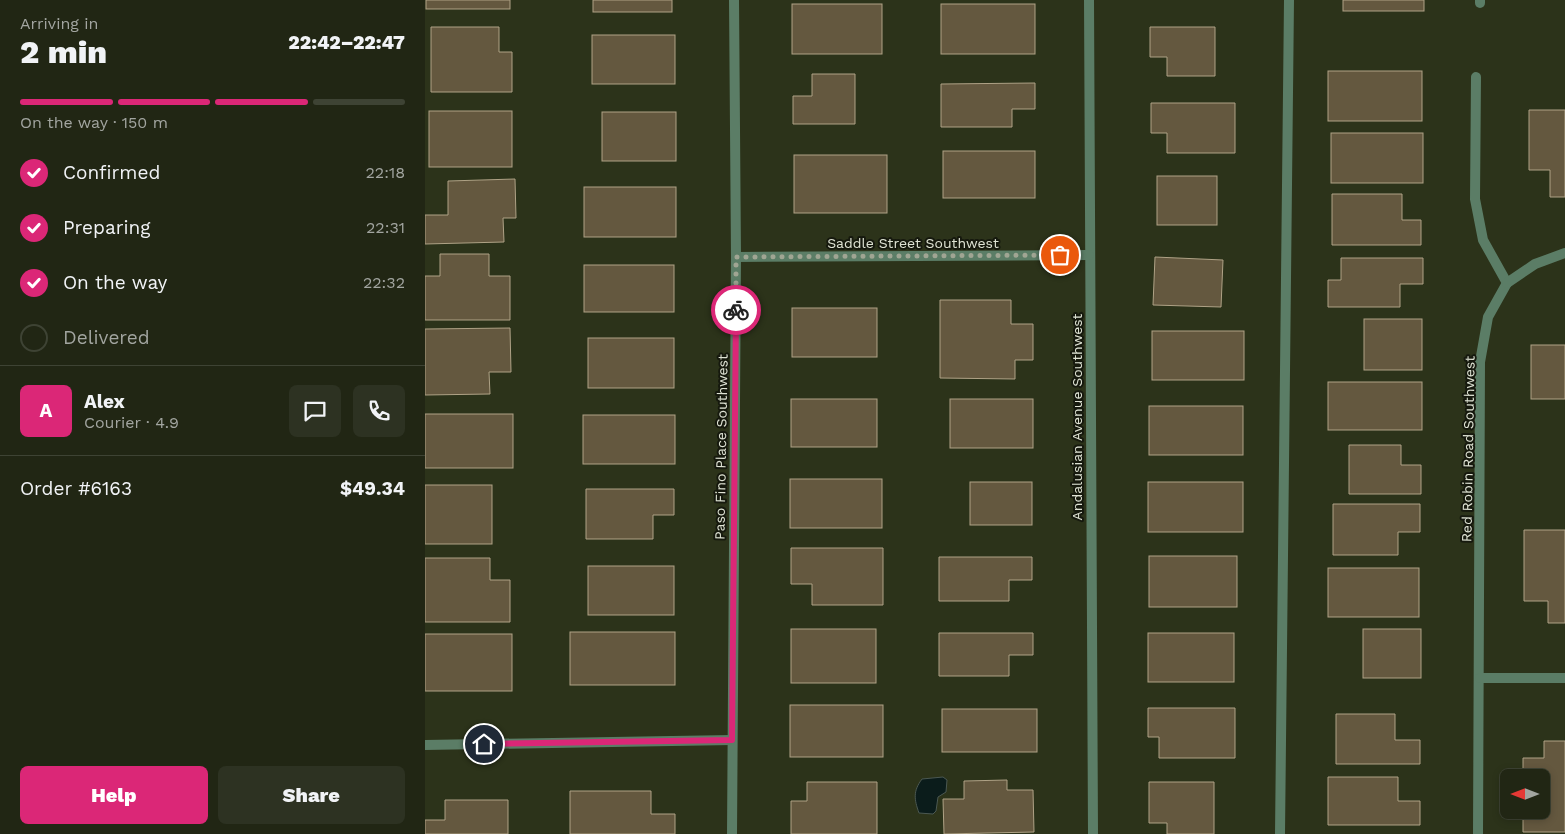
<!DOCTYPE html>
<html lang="en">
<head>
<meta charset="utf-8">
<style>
	:root { --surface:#212614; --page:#2d3222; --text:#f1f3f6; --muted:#a2a5a0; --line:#3e4334; --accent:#db2777 }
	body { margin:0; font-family:"Work Sans",sans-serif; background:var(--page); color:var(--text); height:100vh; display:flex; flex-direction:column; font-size:19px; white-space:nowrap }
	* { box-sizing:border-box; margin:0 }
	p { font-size:16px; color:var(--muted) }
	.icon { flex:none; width:28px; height:28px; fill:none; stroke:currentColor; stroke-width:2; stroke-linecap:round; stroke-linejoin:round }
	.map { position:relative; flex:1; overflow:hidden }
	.drawer { display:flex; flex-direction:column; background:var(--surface); width:425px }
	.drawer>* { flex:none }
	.needle { width:32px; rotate:270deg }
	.controls { position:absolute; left:1075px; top:769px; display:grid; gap:10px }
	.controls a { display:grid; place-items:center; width:50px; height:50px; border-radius:8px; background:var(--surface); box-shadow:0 2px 8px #0003,0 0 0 1px var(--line); font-size:25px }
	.pin { position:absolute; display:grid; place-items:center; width:42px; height:42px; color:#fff; margin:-21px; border:2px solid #fff; border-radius:50%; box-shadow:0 1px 5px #0007 }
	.courier { position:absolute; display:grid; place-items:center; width:50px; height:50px; margin:-25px; border:4px solid #db2777; border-radius:50%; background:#fff; color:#222; box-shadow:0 1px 6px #0007 }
	.overview em { font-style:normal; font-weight:800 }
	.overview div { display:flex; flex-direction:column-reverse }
	.overview { display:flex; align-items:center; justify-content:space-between; height:85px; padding:0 20px }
	h1 { font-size:32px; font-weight:800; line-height:38px }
	.bar { display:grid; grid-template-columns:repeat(4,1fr); gap:8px 5px; align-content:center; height:60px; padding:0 20px }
	.bar i { height:6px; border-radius:4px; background:var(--line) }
	.bar .selected { background:var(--accent) }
	.bar p { grid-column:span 4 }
	.line { display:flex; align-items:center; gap:12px; padding:0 20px; border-top:1px solid var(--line) }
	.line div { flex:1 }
	.round { display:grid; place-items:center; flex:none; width:52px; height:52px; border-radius:8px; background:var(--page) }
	ol { padding:0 20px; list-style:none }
	li { display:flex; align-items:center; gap:15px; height:55px }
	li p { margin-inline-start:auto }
	li .icon { padding:5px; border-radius:50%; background:var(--accent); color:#fff; stroke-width:4 }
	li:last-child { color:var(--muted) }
	li i { width:28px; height:28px; border:2px solid var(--line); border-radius:50% }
	.cta { display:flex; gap:10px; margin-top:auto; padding:10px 20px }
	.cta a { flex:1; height:58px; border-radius:8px; background:var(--accent); color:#fff; font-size:20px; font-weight:800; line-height:58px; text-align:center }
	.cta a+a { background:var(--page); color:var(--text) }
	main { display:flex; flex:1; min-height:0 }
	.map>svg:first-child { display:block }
</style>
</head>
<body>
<main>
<section class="drawer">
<div class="overview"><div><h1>2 min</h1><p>Arriving in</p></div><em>22:42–22:47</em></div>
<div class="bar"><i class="selected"></i><i class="selected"></i><i class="selected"></i><i></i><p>On the way · 150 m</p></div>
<ol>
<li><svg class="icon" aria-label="check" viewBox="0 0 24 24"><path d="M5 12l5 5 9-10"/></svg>Confirmed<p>22:18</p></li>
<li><svg class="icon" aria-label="check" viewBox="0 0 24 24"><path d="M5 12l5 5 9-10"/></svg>Preparing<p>22:31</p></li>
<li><svg class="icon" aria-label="check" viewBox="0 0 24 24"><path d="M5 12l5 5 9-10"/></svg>On the way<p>22:32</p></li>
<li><i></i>Delivered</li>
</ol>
<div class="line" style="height:90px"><b class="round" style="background:var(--accent);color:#fff">A</b><div><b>Alex</b><p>Courier · 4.9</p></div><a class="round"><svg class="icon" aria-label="chat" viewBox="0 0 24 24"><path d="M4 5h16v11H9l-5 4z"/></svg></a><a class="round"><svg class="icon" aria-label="phone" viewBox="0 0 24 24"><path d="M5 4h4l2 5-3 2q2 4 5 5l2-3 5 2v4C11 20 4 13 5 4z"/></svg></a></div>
<div class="line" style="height:65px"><div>Order #6163</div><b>$49.34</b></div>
<div class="cta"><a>Help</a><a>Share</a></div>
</section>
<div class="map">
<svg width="1140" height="834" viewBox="0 0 1140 834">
	<rect width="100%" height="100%" fill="#2c331a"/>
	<path fill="#0b1c1b" stroke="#4b5852" d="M 518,777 L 522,780 L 521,792 L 513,797 L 511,811 L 508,814 L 494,813 C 489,799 488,791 497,779 Z"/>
	<g fill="#64583f" stroke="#afa286">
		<rect x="1" y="0" width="84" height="9"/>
		<rect x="168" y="0" width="79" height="12"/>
		<rect x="918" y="0" width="81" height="11"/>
		<rect x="367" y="4" width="90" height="50"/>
		<rect x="516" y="4" width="94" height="50"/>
		<path d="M 6,27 L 74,27 L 74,52 L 87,52 L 87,92 L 6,92 Z"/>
		<path d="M 725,27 L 790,27 L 790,76 L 742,76 L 742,57 L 725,57 Z"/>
		<rect x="167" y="35" width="83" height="49"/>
		<rect x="903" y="71" width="94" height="50"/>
		<path d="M 387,74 L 430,74 L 430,124 L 368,124 L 368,96 L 387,96 Z"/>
		<path d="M 610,83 L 610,109 L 587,109 L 587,127 L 516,127 L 516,84 Z"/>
		<path d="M 726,103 L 810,103 L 810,153 L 742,153 L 742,133 L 726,133 Z"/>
		<path d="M 1104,110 L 1140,110 L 1140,197 L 1125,197 L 1125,170 L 1104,170 Z"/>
		<rect x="4" y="111" width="83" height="56"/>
		<rect x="177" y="112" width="74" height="49"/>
		<rect x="906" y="133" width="92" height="50"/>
		<rect x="518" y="151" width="92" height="47"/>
		<rect x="369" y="155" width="93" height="58"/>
		<rect x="732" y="176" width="60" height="49"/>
		<path d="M 90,179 L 91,218 L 78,218 L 79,242 L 0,244 L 0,215 L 23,215 L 23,181 Z"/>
		<rect x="159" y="187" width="92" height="50"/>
		<path d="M 907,194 L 977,194 L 977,220 L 996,220 L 996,245 L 907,245 Z"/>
		<path d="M 15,254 L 64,254 L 64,276 L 85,276 L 85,320 L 0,320 L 0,276 L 15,276 Z"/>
		<path d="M 730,257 L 798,260 L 796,307 L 728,305 Z"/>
		<path d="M 916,258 L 998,258 L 998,284 L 975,284 L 975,307 L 903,307 L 903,280 L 916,280 Z"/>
		<rect x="159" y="265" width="90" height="47"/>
		<path d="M 515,300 L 586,300 L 586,324 L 608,324 L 608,360 L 590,360 L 590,379 L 515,378 Z"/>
		<rect x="367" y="308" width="85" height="49"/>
		<rect x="939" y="319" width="58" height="51"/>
		<path d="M 85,328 L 86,372 L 64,372 L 65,394 L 0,395 L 0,329 Z"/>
		<rect x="727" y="331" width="92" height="49"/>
		<rect x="163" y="338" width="86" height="50"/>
		<rect x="1106" y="345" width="34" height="54"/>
		<rect x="903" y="382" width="94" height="48"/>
		<rect x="366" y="399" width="86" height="48"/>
		<rect x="525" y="399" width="83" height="49"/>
		<rect x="724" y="406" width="94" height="49"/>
		<rect x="0" y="414" width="88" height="54"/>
		<rect x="158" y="415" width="92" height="49"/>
		<path d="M 924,445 L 976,445 L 976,465 L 996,465 L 996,494 L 924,494 Z"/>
		<rect x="365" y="479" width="92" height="49"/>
		<rect x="545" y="482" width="62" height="43"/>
		<rect x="723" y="482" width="95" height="50"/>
		<rect x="0" y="485" width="67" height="59"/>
		<path d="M 161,489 L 249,489 L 249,515 L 228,515 L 228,539 L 161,539 Z"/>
		<path d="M 908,504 L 995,504 L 995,532 L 973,532 L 973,555 L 908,555 Z"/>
		<path d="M 1099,530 L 1140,530 L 1140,623 L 1123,623 L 1123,601 L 1099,601 Z"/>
		<path d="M 366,548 L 458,548 L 458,605 L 387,605 L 387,584 L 366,584 Z"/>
		<rect x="724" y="556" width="88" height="51"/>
		<path d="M 514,557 L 607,557 L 607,580 L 584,580 L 584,601 L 514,601 Z"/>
		<path d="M 0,558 L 65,558 L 65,580 L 85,580 L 85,622 L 0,622 Z"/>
		<rect x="163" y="566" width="86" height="49"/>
		<rect x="903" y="568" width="91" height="49"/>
		<rect x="366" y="629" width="85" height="54"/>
		<rect x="938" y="629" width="58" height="49"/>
		<rect x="145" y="632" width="105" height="53"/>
		<path d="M 514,633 L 608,633 L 608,655 L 584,655 L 584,676 L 514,676 Z"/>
		<rect x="723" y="633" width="86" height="49"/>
		<rect x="0" y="634" width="87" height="57"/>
		<rect x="365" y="705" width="93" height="52"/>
		<path d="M 723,708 L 810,708 L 810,758 L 734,758 L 734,737 L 723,737 Z"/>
		<rect x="517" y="709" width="95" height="43"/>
		<path d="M 911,714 L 970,714 L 970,740 L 995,740 L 995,764 L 911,764 Z"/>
		<path d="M 1119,741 L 1140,741 L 1140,832 L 1098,832 L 1098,810 L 1116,810 L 1116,778 L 1098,778 L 1098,758 L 1119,758 Z"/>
		<path d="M 903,777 L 973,777 L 973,801 L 995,801 L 995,825 L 903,825 Z"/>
		<path d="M 582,780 L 582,790 L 608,790 L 609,832 L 519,834 L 518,799 L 539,799 L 539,781 Z"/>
		<path d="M 382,782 L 452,782 L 452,834 L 366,834 L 366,801 L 382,801 Z"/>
		<path d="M 724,782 L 789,782 L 789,834 L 742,834 L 742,823 L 724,823 Z"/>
		<path d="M 145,791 L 226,791 L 226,814 L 250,814 L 250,834 L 145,834 Z"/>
		<path d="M 20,800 L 83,800 L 83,834 L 0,834 L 0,820 L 20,820 Z"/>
	</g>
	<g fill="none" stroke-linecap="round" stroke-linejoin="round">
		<path stroke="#5b7d66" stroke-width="10" d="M 855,834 L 864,0"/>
		<g stroke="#5b7d66" stroke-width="10">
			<path d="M 664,0 L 668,834"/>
			<path d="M 1055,3 L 1055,0"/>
			<path d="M 1051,77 L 1050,199 L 1058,240 L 1082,283 L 1063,317 L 1055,362 L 1053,834"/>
			<path d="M 311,257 L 664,255"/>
			<path d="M 1082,283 L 1110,264 L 1140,253"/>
			<path d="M 1055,678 L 1140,678"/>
			<path d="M 0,745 L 307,740"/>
			<path d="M 307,834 L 311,257 L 309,0"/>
		</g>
	</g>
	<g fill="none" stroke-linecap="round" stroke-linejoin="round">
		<path stroke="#a0a593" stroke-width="5" stroke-dasharray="0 9" d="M 311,310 L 311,257 L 635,255"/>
		<path stroke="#db2777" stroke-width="6" d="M 59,744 L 307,740 L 311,310"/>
	</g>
	<g text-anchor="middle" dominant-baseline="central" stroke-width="4" stroke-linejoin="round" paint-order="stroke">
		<g font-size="14" fill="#dfe3d4" stroke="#16190e">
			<text x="488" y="243">Saddle Street Southwest</text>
			<text transform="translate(652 417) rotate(-90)">Andalusian Avenue Southwest</text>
			<text transform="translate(296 447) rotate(-89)">Paso Fino Place Southwest</text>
			<text transform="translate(1043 449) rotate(-89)">Red Robin Road Southwest</text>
		</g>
	</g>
</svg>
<div class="controls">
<a><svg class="needle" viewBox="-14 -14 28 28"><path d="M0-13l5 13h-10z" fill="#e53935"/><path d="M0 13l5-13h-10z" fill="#a2a5a0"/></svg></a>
</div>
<div class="pin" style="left:635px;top:255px;background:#ea580c"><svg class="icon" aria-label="bag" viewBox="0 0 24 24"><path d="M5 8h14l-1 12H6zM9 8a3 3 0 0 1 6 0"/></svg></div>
<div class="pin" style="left:59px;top:744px;background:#1f2937"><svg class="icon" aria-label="home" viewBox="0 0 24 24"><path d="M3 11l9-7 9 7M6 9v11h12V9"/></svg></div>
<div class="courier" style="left:311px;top:310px"><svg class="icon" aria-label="bike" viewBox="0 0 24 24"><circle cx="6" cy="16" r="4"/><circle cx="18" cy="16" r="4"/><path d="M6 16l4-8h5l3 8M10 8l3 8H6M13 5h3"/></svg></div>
</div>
</main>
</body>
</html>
